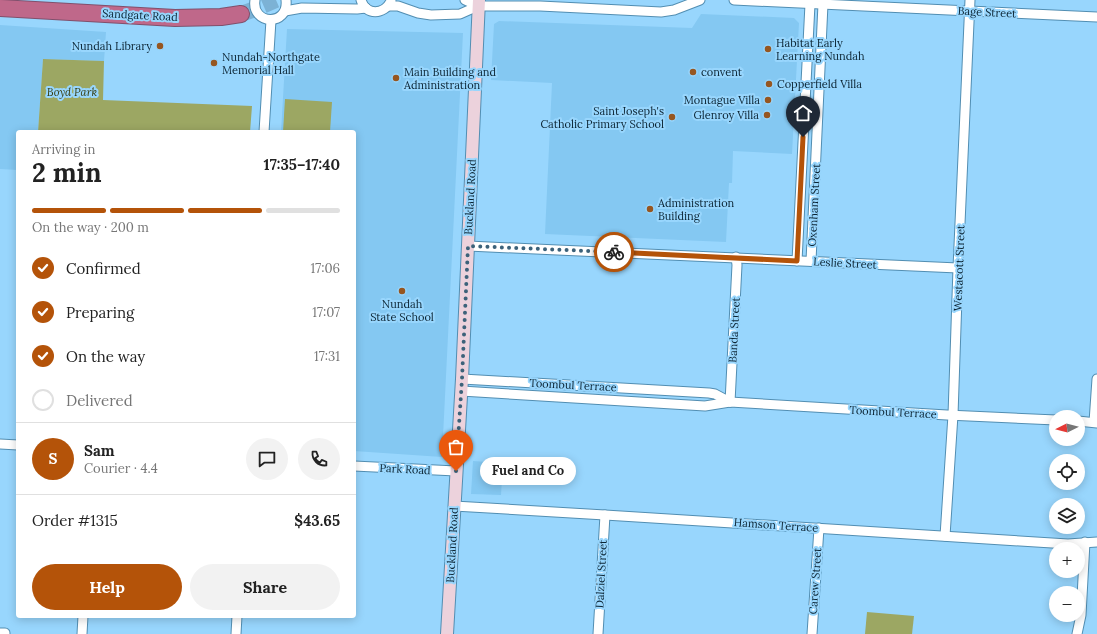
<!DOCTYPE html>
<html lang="en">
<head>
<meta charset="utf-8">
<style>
	:root { --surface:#fff; --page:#f2f2f2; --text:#222; --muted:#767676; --line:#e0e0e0; --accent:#b45309 }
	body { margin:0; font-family:Lora,serif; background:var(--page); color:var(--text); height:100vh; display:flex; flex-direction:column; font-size:15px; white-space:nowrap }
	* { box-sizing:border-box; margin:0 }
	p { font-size:13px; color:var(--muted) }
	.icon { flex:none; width:22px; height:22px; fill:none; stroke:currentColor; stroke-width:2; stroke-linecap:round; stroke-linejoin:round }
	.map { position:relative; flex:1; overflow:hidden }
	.side { position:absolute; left:16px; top:130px; width:340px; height:488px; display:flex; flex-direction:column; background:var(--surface); border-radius:4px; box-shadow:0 2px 10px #0003 }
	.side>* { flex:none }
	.needle { width:26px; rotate:264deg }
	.buttons { position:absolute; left:1049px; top:410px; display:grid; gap:8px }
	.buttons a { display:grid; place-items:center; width:36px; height:36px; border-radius:50%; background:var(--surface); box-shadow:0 2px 10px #0003; font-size:20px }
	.pin { position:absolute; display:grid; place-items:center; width:34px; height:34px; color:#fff; margin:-41px -17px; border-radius:50% 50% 50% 0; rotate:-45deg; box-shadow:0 0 4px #0007 }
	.pin .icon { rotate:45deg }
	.courier { position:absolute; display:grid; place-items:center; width:40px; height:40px; margin:-20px; border:3px solid #b45309; border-radius:50%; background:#fff; color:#222; box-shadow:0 1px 5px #0007 }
	.bubble { position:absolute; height:28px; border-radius:14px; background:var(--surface); box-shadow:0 2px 10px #0003; font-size:13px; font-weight:700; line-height:28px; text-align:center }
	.summary em { font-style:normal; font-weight:700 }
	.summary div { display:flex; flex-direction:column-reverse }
	.summary { display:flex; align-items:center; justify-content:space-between; height:68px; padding:0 16px }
	h1 { font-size:26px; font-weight:700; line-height:30px }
	.bar { display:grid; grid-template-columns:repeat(4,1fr); gap:6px 4px; align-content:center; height:48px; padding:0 16px }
	.bar i { height:5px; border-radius:3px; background:var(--line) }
	.bar .active { background:var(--accent) }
	.bar p { grid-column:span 4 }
	.line { display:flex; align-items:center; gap:10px; padding:0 16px; border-top:1px solid var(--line) }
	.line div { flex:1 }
	.round { display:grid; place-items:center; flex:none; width:42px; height:42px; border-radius:21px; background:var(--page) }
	ol { padding:0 16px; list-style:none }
	li { display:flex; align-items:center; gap:12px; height:44px }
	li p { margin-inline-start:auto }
	li .icon { padding:4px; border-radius:50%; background:var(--accent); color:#fff; stroke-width:4 }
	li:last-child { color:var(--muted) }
	li i { width:22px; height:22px; border:2px solid var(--line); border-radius:50% }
	.action { display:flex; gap:8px; margin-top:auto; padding:8px 16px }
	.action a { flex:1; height:46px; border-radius:24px; background:var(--accent); color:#fff; font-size:16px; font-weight:700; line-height:46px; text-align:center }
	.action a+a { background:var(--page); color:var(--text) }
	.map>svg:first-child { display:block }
</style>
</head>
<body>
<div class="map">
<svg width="1097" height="634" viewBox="0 0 1097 634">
	<rect width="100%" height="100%" fill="#98d6fd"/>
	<g fill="#84c8f2">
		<path d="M 701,14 L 794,18 L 799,23 L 792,154 L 733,151 L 732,183 L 729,183 L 726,242 L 545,234 L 552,83 L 491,80 L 494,24 L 499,21 L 692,28 Z"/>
		<path d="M 0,25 L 106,32 L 104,61 L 43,59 L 38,132 L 18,132 L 18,170 L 0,169 Z"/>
		<path d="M 287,29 L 463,33 L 442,457 L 354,451 L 354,132 L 281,132 Z"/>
		<path d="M 473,461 L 503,463 L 501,495 L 471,494 Z"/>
	</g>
	<g fill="#9ca763">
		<path d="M 43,59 L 104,61 L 103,100 L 252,106 L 250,132 L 38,132 Z"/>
		<path d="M 285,99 L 332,102 L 330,132 L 283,132 Z"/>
		<path d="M 867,612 L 914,616 L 912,634 L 865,634 Z"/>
	</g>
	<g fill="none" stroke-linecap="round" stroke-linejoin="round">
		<path stroke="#7cb2d5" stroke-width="16" stroke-dasharray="16 8" stroke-linecap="butt" d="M 241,14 L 255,9 L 276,0"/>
		<defs>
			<g id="street">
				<path d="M 255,0 C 251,25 289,27 286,0"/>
				<path d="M 361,0 C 366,16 384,15 391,1"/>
				<path d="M 465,0 L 478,6"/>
				<path d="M 734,0 L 1097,17"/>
				<path d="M 389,6 L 398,6 L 418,13 L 431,15 L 460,14 L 478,6 L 540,6 L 661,12 L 674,10 L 700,0"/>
				<path d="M 285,11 L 302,8 L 357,9 L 366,8"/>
				<path d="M 264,132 L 271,20"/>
				<path d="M 468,246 L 958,268"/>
				<path d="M 797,261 L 810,4"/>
				<path d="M 811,261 L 823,4"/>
				<path d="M 462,379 L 709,393 L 715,394 L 730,402"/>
				<path d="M 461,391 L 705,406 L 730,402 L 947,415 L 1056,420"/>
				<path d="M 730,402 L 737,265 L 736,257"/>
				<path d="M 1078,421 L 1097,423"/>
				<path d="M 1094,422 L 1097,379"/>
				<path d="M 0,444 L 18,445"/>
				<path d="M 354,466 L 456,471"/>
				<path d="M 454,506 L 605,515 L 1068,544 L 1097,542"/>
				<path d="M 945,536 L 953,415 L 958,268 L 970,0"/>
				<path d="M 0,633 L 5,633"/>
				<path d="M 82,634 L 83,616"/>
				<path d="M 236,634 L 237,616"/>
				<path d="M 598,634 L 605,515"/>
				<path d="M 812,634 L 819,528"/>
				<path d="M 1077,634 L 1081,615 L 1085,542"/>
			</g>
			<path id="secondary" d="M 447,634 L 462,379 L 479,0"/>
			<path id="highway" d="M 0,8 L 175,18 L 221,17 L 241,14"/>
		</defs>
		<use href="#street" stroke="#528eb2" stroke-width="11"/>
		<use href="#secondary" stroke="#528eb2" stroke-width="14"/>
		<use href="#highway" stroke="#80506c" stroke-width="18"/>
		<use href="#street" stroke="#fff" stroke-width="9"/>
		<use href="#secondary" stroke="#ecd2dc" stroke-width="12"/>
		<use href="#highway" stroke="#bf688a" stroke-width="16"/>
	</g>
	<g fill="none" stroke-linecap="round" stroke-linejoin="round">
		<path stroke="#3c627a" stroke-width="4" stroke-dasharray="0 7.2" d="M 456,471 L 462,379 L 468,246 L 614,252"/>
		<path stroke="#b45309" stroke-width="5" d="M 614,252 L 797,261 L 803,137"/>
	</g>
	<g fill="#965620" stroke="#98d6fd" stroke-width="1.5">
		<circle cx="160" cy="46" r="4"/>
		<circle cx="768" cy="49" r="4"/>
		<circle cx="214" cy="63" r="4"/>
		<circle cx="693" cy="72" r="4"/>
		<circle cx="396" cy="78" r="4"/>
		<circle cx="769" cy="84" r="4"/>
		<circle cx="768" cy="100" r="4"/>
		<circle cx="767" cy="115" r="4"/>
		<circle cx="672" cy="117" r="4"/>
		<circle cx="650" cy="209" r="4"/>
		<circle cx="402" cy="291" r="4"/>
	</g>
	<g text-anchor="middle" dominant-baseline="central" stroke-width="4" stroke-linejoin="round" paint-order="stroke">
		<g font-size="11" fill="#0b2433" stroke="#98d6fd">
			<text transform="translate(987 12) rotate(3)">Bage Street</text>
			<text transform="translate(140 15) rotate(3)">Sandgate Road</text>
			<text transform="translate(470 197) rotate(-87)">Buckland Road</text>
			<text transform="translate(814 205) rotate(-87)">Oxenham Street</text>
			<text transform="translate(845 263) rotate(3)">Leslie Street</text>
			<text transform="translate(959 268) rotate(-88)">Westacott Street</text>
			<text transform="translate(734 330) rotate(-87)">Banda Street</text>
			<text transform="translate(573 385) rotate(3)">Toombul Terrace</text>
			<text transform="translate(893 412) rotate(3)">Toombul Terrace</text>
			<text transform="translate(405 469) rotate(3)">Park Road</text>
			<text transform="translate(776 525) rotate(4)">Hamson Terrace</text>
			<text transform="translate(452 545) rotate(-87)">Buckland Road</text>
			<text transform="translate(601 574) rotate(-87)">Dalziel Street</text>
			<text transform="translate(815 581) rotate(-86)">Carew Street</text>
		</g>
		<g font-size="11" fill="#0b2433" stroke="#98d6fd" text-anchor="start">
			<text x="776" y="43">Habitat Early<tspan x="776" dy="13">Learning Nundah</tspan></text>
			<text x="152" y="46" text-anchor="end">Nundah Library</text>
			<text x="222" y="57">Nundah-Northgate<tspan x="222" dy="13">Memorial Hall</tspan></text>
			<text x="404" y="72">Main Building and<tspan x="404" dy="13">Administration</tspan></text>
			<text x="701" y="72">convent</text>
			<text x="777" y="84">Copperfield Villa</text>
			<text x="760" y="100" text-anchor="end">Montague Villa</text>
			<text x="664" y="111" text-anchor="end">Saint Joseph's<tspan x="664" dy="13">Catholic Primary School</tspan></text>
			<text x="759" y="115" text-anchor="end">Glenroy Villa</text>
			<text x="658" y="203">Administration<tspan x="658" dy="13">Building</tspan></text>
			<text x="402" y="304" text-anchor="middle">Nundah<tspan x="402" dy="13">State School</tspan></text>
		</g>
		<g font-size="11" font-style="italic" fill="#363c0f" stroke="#98d6fd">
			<text x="72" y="92">Boyd Park</text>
		</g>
	</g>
</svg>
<div class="buttons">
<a><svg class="needle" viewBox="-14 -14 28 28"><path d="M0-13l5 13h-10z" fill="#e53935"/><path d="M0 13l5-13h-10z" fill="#767676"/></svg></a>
<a><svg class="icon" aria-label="locate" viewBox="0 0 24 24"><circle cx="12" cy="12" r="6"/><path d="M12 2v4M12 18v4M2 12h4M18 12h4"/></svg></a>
<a><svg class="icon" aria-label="layers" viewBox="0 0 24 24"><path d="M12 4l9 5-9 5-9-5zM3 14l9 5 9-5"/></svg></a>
<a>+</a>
<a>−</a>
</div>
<div class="pin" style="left:456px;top:471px;background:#ea580c"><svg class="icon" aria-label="bag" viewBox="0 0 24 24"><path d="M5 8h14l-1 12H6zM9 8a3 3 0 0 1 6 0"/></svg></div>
<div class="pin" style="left:803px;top:137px;background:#1f2937"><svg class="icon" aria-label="home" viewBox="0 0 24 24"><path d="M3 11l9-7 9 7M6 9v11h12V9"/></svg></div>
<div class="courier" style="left:614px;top:252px"><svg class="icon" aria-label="bike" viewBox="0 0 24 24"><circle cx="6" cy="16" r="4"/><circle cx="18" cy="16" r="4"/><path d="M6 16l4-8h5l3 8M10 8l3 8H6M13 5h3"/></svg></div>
<div class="bubble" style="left:480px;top:457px;width:96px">Fuel and Co</div>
<section class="side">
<div class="summary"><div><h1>2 min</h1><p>Arriving in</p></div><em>17:35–17:40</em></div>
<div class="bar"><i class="active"></i><i class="active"></i><i class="active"></i><i></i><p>On the way · 200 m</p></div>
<ol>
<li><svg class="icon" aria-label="check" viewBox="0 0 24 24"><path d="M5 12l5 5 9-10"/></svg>Confirmed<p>17:06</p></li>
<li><svg class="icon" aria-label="check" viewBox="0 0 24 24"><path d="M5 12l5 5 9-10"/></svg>Preparing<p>17:07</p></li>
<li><svg class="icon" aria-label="check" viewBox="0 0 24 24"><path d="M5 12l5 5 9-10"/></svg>On the way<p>17:31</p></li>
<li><i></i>Delivered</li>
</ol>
<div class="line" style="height:72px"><b class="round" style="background:var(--accent);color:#fff">S</b><div><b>Sam</b><p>Courier · 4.4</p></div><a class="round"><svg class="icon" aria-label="chat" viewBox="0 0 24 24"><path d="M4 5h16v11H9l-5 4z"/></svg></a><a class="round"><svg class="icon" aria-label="phone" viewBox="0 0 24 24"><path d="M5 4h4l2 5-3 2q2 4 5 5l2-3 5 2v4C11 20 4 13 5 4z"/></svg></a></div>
<div class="line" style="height:52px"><div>Order #1315</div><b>$43.65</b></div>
<div class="action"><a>Help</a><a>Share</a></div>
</section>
</div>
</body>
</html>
